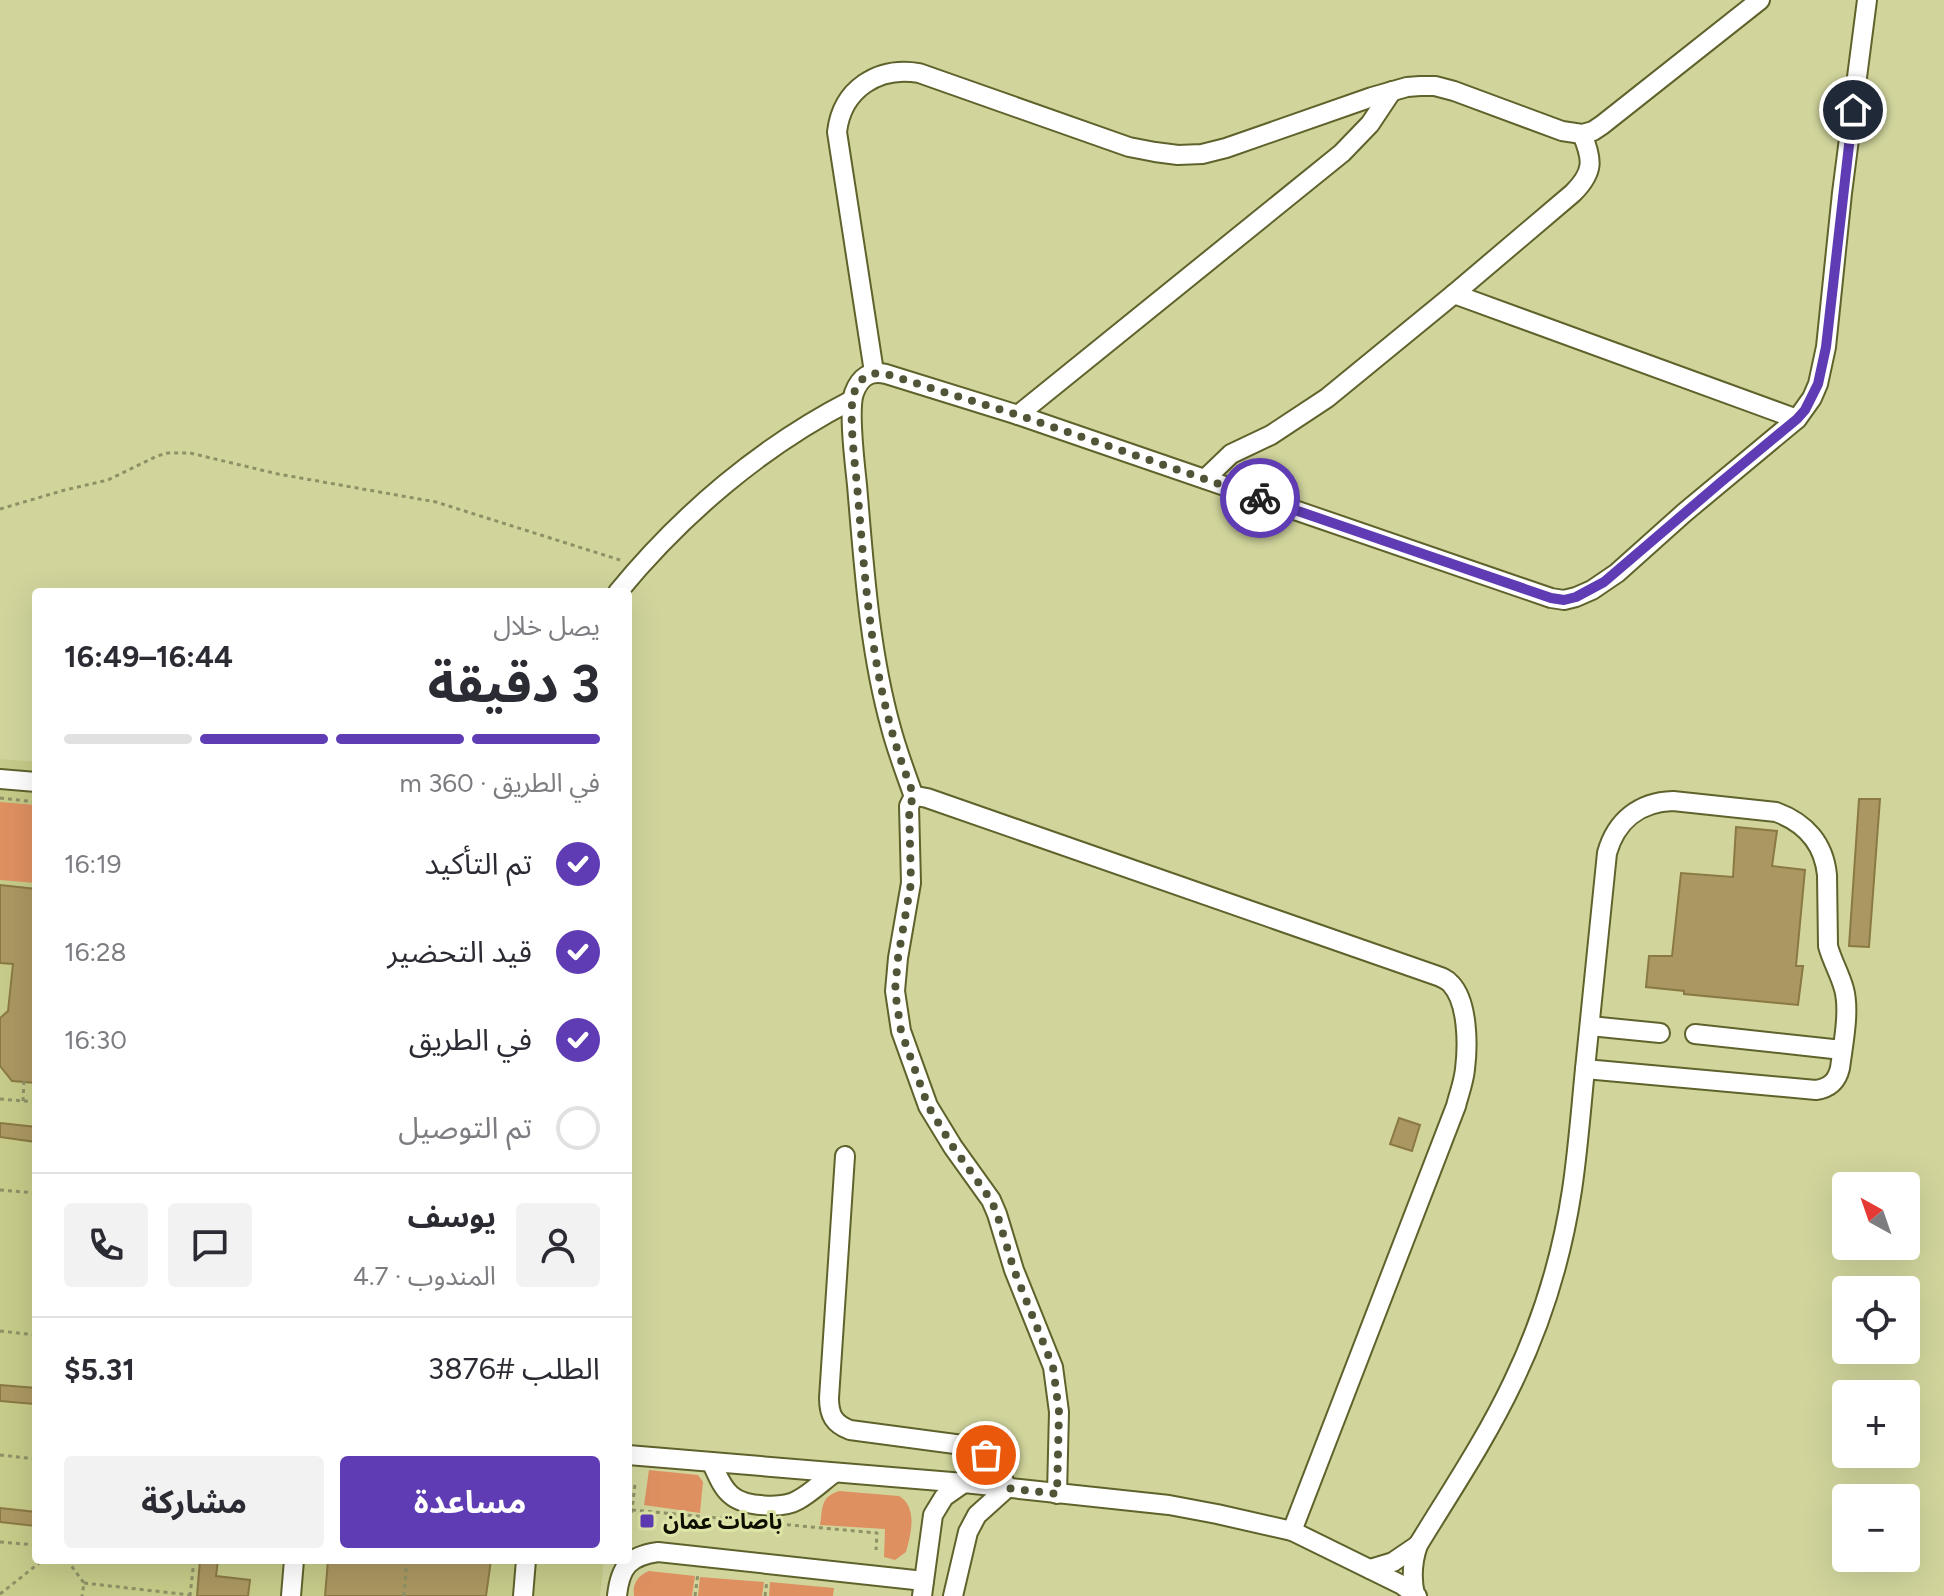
<!DOCTYPE html>
<html lang="ar">
<head>
<meta charset="utf-8">
<style>
	:root { --surface:#fff; --page:#f2f2f3; --text:#2b2b33; --muted:#7c7c81; --line:#e1e1e2; --accent:#5f3cb4 }
	body { margin:0; font-family:Figtree,"Noto Sans Arabic",sans-serif; background:var(--page); color:var(--text); direction:rtl; height:100vh; display:flex; flex-direction:column; font-size:30px; white-space:nowrap }
	* { box-sizing:border-box; margin:0 }
	p { font-size:26px; color:var(--muted) }
	.icon { flex:none; width:44px; height:44px; fill:none; stroke:currentColor; stroke-width:2; stroke-linecap:round; stroke-linejoin:round }
	.map { position:relative; flex:1; overflow:hidden; direction:ltr }
	.side { position:absolute; left:32px; top:588px; width:600px; height:976px; display:flex; flex-direction:column; background:var(--surface); border-radius:8px; box-shadow:0 8px 32px #0002; direction:rtl }
	.side>* { flex:none }
	.needle { width:52px; rotate:320deg }
	.controls { position:absolute; left:1832px; top:1172px; display:grid; gap:16px }
	.controls a { display:grid; place-items:center; width:88px; height:88px; border-radius:8px; background:var(--surface); box-shadow:0 8px 32px #0002; font-size:40px }
	.pin { position:absolute; display:grid; place-items:center; width:68px; height:68px; color:#fff; margin:-34px; border:4px solid #fff; border-radius:50%; box-shadow:0 2px 8px #0007 }
	.courier { position:absolute; display:grid; place-items:center; width:80px; height:80px; margin:-40px; border:6px solid #5f3cb4; border-radius:50%; background:#fff; color:#222; box-shadow:0 2px 10px #0007 }
	.headline em { font-style:normal; font-weight:700 }
	.headline div { display:flex; flex-direction:column-reverse }
	.headline { display:flex; align-items:center; justify-content:space-between; height:136px; padding:0 32px }
	h1 { font-size:52px; font-weight:700; line-height:60px }
	.bar { display:grid; grid-template-columns:repeat(4,1fr); gap:12px 8px; align-content:center; height:96px; padding:0 32px }
	.bar i { height:10px; border-radius:6px; background:var(--line) }
	.bar .on { background:var(--accent) }
	.bar p { grid-column:span 4 }
	.line { display:flex; align-items:center; gap:20px; padding:0 32px; border-top:2px solid var(--line) }
	.line div { flex:1 }
	.round { display:grid; place-items:center; flex:none; width:84px; height:84px; border-radius:8px; background:var(--page) }
	ol { padding:0 32px; list-style:none }
	li { display:flex; align-items:center; gap:24px; height:88px }
	li p { margin-inline-start:auto }
	li .icon { padding:8px; border-radius:50%; background:var(--accent); color:#fff; stroke-width:4 }
	li:last-child { color:var(--muted) }
	li i { width:44px; height:44px; border:4px solid var(--line); border-radius:50% }
	.cta { display:flex; gap:16px; margin-top:auto; padding:16px 32px }
	.cta a { flex:1; height:92px; border-radius:8px; background:var(--accent); color:#fff; font-size:32px; font-weight:700; line-height:92px; text-align:center }
	.cta a+a { background:var(--page); color:var(--text) }
	.map>svg:first-child { display:block }
</style>
</head>
<body>
<div class="map">
<svg width="1944" height="1596" viewBox="0 0 1944 1596">
	<rect width="100%" height="100%" fill="#d1d59c"/>
	<path fill="#c6cb89" d="M 0,759 L 36,762 L 36,1560 L 604,1560 L 600,1596 L 0,1596 Z"/>
	<g fill="#de9061">
		<path d="M 0,802 L 36,805 L 36,883 L 0,880 Z"/>
		<path d="M 649,1470 L 698,1475 L 703,1482 L 700,1513 L 644,1505 Z"/>
		<path d="M 839,1491 L 899,1496 C 918,1507 911,1534 906,1552 L 895,1560 L 884,1557 L 885,1529 L 820,1525 C 823,1508 820,1497 839,1491 Z"/>
		<path d="M 649,1571 L 695,1576 L 692,1596 L 634,1596 C 632,1584 638,1575 649,1571 Z"/>
		<path d="M 700,1577 L 764,1582 L 762,1596 L 698,1596 Z"/>
		<path d="M 770,1582 L 834,1588 L 833,1596 L 769,1596 Z"/>
	</g>
	<g fill="#aa9761" stroke="#8b7943" stroke-width="2">
		<path d="M 1859,799 L 1880,799 L 1869,947 L 1849,946 Z"/>
		<path d="M 1736,827 L 1777,831 L 1772,866 L 1805,870 L 1796,966 L 1803,966 L 1798,1005 L 1684,994 L 1684,991 L 1646,987 L 1649,956 L 1672,956 L 1681,873 L 1733,877 Z"/>
		<path d="M 0,885 L 36,889 L 36,1083 L 12,1081 L 0,1066 L 0,1018 L 8,1011 L 13,964 L 0,963 Z"/>
		<path d="M 1399,1118 L 1420,1125 L 1412,1151 L 1390,1144 Z"/>
		<path d="M 0,1123 L 36,1127 L 36,1142 L 0,1137 Z"/>
		<path d="M 0,1385 L 36,1388 L 34,1404 L 0,1401 Z"/>
		<path d="M 0,1508 L 36,1512 L 35,1526 L 0,1522 Z"/>
		<path d="M 200,1560 L 218,1560 L 216,1576 L 250,1580 L 248,1596 L 197,1596 Z"/>
		<path d="M 328,1560 L 491,1560 L 486,1596 L 325,1596 Z"/>
	</g>
	<g fill="none" stroke-linecap="round" stroke-linejoin="round">
		<defs>
			<g id="minor">
				<path d="M 1454,294 L 1797,419"/>
				<path d="M 874,372 L 837,132 C 842,89 878,66 919,73 L 1129,147 L 1155,152 L 1178,155 L 1202,154 L 1226,148 L 1372,97 L 1407,87 L 1420,86 L 1435,86 L 1454,91 L 1562,131 L 1582,134 L 1593,131 L 1602,125 L 1760,0"/>
				<path d="M 1018,415 L 1342,153 L 1370,124 L 1392,91"/>
				<path d="M 1205,479 L 1231,454 L 1271,435 L 1327,398 L 1454,294 L 1573,193 C 1594,172 1593,160 1582,134"/>
				<path d="M 618,592 C 682,514 762,446 852,400"/>
				<path d="M 0,779 L 36,782"/>
				<path d="M 914,797 C 906,774 897,751 891,728 C 869,649 864,566 857,485 C 855,465 848,411 854,393 C 860,377 870,370 886,374 L 1018,415 L 1551,598 L 1564,600 L 1576,597 L 1592,590 L 1617,573 L 1684,513 L 1797,419 L 1812,398 L 1818,384 L 1826,347 L 1842,193 L 1867,0"/>
				<path d="M 1673,801 L 1776,812 C 1806,823 1824,844 1827,875 L 1828,946 C 1832,961 1840,974 1844,989 C 1850,1011 1843,1045 1840,1068 C 1837,1081 1830,1088 1816,1090 L 1585,1069 L 1607,853 C 1616,821 1639,802 1673,801 Z"/>
				<path d="M 1590,1026 L 1660,1033"/>
				<path d="M 1695,1034 L 1842,1050"/>
				<path d="M 845,1156 L 829,1398 C 829,1415 834,1424 850,1430 L 970,1446 C 990,1455 999,1469 1007,1488 L 977,1515 L 968,1532 L 953,1596"/>
				<path d="M 628,1455 L 964,1483 L 1169,1505 L 1217,1514 L 1292,1531 L 1402,1585 L 1417,1596"/>
				<path d="M 711,1462 C 717,1473 721,1487 731,1495 C 744,1507 783,1509 798,1500 C 811,1493 822,1482 834,1473"/>
				<path d="M 1057,1494 L 1059,1412 L 1053,1367 L 1014,1270 L 997,1214 L 991,1200 L 953,1147 L 928,1106 L 901,1031 L 895,991 L 898,958 L 911,883 L 909,806 L 912,800 L 916,796 L 927,798 L 1435,975 C 1441,977 1447,979 1451,984 C 1468,1002 1468,1045 1465,1069 C 1464,1081 1459,1094 1456,1106 L 1292,1531"/>
				<path d="M 1370,1569 L 1393,1562 L 1418,1545"/>
				<path d="M 1415,1595 C 1411,1577 1412,1562 1418,1545 C 1451,1491 1486,1439 1513,1382 C 1542,1322 1562,1256 1572,1190 C 1578,1150 1581,1109 1585,1069"/>
				<path d="M 291,1596 L 294,1560"/>
				<path d="M 523,1596 L 526,1560"/>
				<path d="M 617,1596 C 620,1567 629,1556 658,1552 L 924,1581"/>
				<path d="M 922,1596 L 933,1515 L 944,1497 L 964,1483"/>
			</g>
		</defs>
		<use href="#minor" stroke="#5f622b" stroke-width="22"/>
		<g stroke="#8e9166" stroke-width="3" stroke-dasharray="4 4" stroke-linecap="butt">
			<path d="M 0,509 L 65,490 L 108,480 L 157,456 L 168,453 L 190,453 L 278,474 L 436,502 L 620,560"/>
			<path d="M 0,798 L 36,802"/>
			<path d="M 0,1099 L 36,1102"/>
			<path d="M 23,1101 L 24,1081"/>
			<path d="M 0,1190 L 36,1193"/>
			<path d="M 0,1331 L 36,1335"/>
			<path d="M 35,1396 L 36,1397"/>
			<path d="M 0,1455 L 36,1459"/>
			<path d="M 628,1483 L 635,1484 L 632,1510 L 628,1523"/>
			<path d="M 632,1510 L 740,1520"/>
			<path d="M 779,1524 L 877,1533 L 876,1550"/>
			<path d="M 0,1542 L 36,1545"/>
			<path d="M 67,1560 L 84,1583 L 82,1596"/>
			<path d="M 84,1583 L 190,1595"/>
			<path d="M 0,1594 L 43,1560"/>
			<path d="M 190,1596 L 194,1560"/>
			<path d="M 404,1596 L 407,1560"/>
			<path d="M 695,1596 L 698,1573"/>
			<path d="M 765,1596 L 767,1580"/>
		</g>
		<use href="#minor" stroke="#fff" stroke-width="18"/>
	</g>
	<g fill="none" stroke-linecap="round" stroke-linejoin="round">
		<path stroke="#525437" stroke-width="8" stroke-dasharray="0 14.4" d="M 986,1455 L 1000,1471 L 1007,1488 L 1057,1494 L 1059,1412 L 1053,1367 L 1014,1270 L 997,1214 L 991,1200 L 953,1147 L 928,1106 L 901,1031 L 895,991 L 898,958 L 911,883 L 909,806 L 914,797 C 906,774 897,751 891,728 C 869,649 864,566 857,485 C 855,465 848,410 854,393 C 860,377 870,371 886,374 L 1018,415 L 1260,498"/>
		<path stroke="#5f3cb4" stroke-width="10" d="M 1260,498 L 1551,598 L 1564,600 L 1576,597 L 1604,582 L 1721,482 L 1797,419 L 1805,410 L 1818,384 L 1826,347 L 1853,110"/>
	</g>
	<rect fill="#5f3cb4" stroke="#dee3a8" stroke-width="3" x="639" y="1513" width="16" height="16" rx="4"/>
	<g text-anchor="middle" dominant-baseline="central" stroke-width="6" stroke-linejoin="round" paint-order="stroke">
		<g font-size="22" font-weight="bold" fill="#0d0e00" stroke="#dee3a8" text-anchor="start">
			<text x="663" y="1521">باصات عمان</text>
		</g>
	</g>
</svg>
<div class="controls">
<a><svg class="needle" viewBox="-14 -14 28 28"><path d="M0-13l5 13h-10z" fill="#e53935"/><path d="M0 13l5-13h-10z" fill="#7c7c81"/></svg></a>
<a><svg class="icon" aria-label="locate" viewBox="0 0 24 24"><circle cx="12" cy="12" r="6"/><path d="M12 2v4M12 18v4M2 12h4M18 12h4"/></svg></a>
<a>+</a>
<a>−</a>
</div>
<div class="pin" style="left:986px;top:1455px;background:#ea580c"><svg class="icon" aria-label="bag" viewBox="0 0 24 24"><path d="M5 8h14l-1 12H6zM9 8a3 3 0 0 1 6 0"/></svg></div>
<div class="pin" style="left:1853px;top:110px;background:#1f2937"><svg class="icon" aria-label="home" viewBox="0 0 24 24"><path d="M3 11l9-7 9 7M6 9v11h12V9"/></svg></div>
<div class="courier" style="left:1260px;top:498px"><svg class="icon" aria-label="bike" viewBox="0 0 24 24"><circle cx="6" cy="16" r="4"/><circle cx="18" cy="16" r="4"/><path d="M6 16l4-8h5l3 8M10 8l3 8H6M13 5h3"/></svg></div>
<section class="side">
<div class="headline"><div><h1>3 دقيقة</h1><p>يصل خلال</p></div><em>16:44–16:49</em></div>
<div class="bar"><i class="on"></i><i class="on"></i><i class="on"></i><i></i><p>في الطريق · 360 m</p></div>
<ol>
<li><svg class="icon" aria-label="check" viewBox="0 0 24 24"><path d="M5 12l5 5 9-10"/></svg>تم التأكيد<p>16:19</p></li>
<li><svg class="icon" aria-label="check" viewBox="0 0 24 24"><path d="M5 12l5 5 9-10"/></svg>قيد التحضير<p>16:28</p></li>
<li><svg class="icon" aria-label="check" viewBox="0 0 24 24"><path d="M5 12l5 5 9-10"/></svg>في الطريق<p>16:30</p></li>
<li><i></i>تم التوصيل</li>
</ol>
<div class="line" style="height:144px"><a class="round"><svg class="icon" aria-label="person" viewBox="0 0 24 24"><circle cx="12" cy="8" r="4"/><path d="M4 21q1-7 8-7t8 7"/></svg></a><div><b>يوسف</b><p>المندوب · 4.7</p></div><a class="round"><svg class="icon" aria-label="chat" viewBox="0 0 24 24"><path d="M4 5h16v11H9l-5 4z"/></svg></a><a class="round"><svg class="icon" aria-label="phone" viewBox="0 0 24 24"><path d="M5 4h4l2 5-3 2q2 4 5 5l2-3 5 2v4C11 20 4 13 5 4z"/></svg></a></div>
<div class="line" style="height:104px"><div>الطلب #3876</div><b>$5.31</b></div>
<div class="cta"><a>مساعدة</a><a>مشاركة</a></div>
</section>
</div>
</body>
</html>
